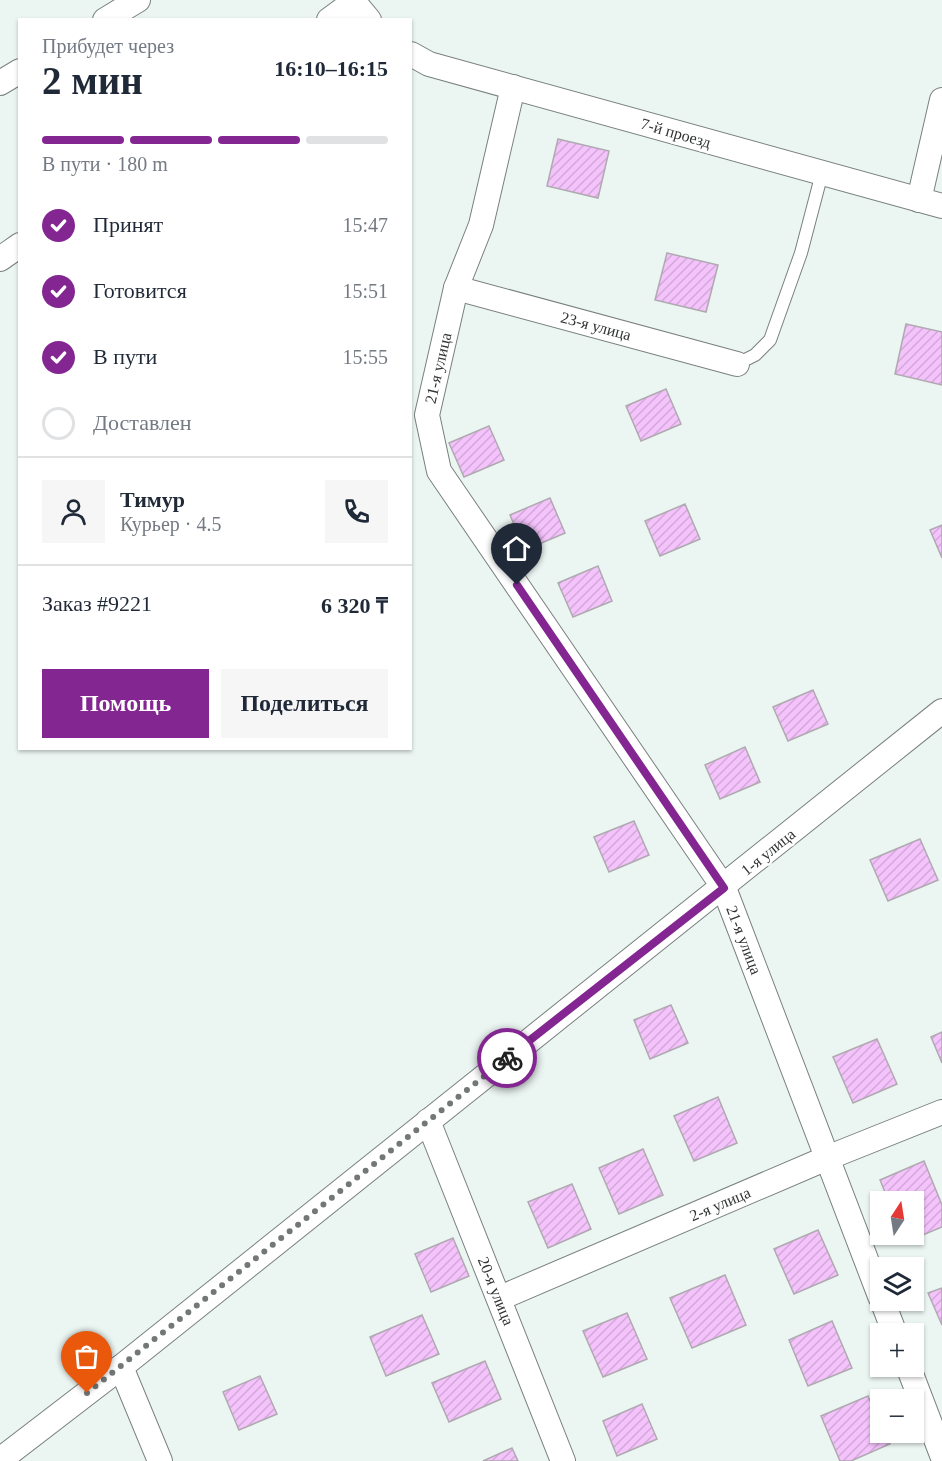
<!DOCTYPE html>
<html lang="ru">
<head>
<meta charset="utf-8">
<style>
	:root { --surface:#fff; --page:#f6f6f7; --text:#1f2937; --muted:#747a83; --line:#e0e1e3; --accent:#842692 }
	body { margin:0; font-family:"Times New Roman",serif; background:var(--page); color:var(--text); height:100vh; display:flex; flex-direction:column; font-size:22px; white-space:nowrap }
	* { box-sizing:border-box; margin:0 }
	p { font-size:20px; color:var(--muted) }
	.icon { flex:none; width:33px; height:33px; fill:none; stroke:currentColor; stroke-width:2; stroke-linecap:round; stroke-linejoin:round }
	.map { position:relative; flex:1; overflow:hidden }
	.side { position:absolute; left:18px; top:18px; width:394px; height:732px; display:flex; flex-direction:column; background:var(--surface); border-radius:0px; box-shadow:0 2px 4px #0004 }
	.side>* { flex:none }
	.needle { width:39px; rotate:12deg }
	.fabs { position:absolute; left:870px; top:1191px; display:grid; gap:12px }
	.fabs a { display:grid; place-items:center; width:54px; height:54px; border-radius:0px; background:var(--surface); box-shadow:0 2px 4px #0004; font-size:30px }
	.pin { position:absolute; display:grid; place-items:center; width:51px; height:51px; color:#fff; margin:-62px -26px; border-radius:50% 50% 50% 0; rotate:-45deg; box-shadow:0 0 6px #0007 }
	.pin .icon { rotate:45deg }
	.courier { position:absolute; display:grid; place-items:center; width:60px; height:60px; margin:-30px; border:4px solid #842692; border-radius:50%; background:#fff; color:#222; box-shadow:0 2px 8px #0007 }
	.overview em { font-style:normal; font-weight:700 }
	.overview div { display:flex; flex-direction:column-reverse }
	.overview { display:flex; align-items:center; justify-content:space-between; height:102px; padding:0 24px }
	h1 { font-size:39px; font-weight:700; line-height:45px }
	.bar { display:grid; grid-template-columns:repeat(4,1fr); gap:9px 6px; align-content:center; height:72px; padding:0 24px }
	.bar i { height:8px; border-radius:4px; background:var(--line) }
	.bar .selected { background:var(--accent) }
	.bar p { grid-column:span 4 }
	.line { display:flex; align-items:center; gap:15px; padding:0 24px; border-top:2px solid var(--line) }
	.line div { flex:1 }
	.round { display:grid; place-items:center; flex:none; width:63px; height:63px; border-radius:0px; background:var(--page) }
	ol { padding:0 24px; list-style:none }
	li { display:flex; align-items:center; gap:18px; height:66px }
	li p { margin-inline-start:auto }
	li .icon { padding:6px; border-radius:50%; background:var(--accent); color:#fff; stroke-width:4 }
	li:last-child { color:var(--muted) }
	li i { width:33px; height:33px; border:3px solid var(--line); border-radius:50% }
	.action { display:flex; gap:12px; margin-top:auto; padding:12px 24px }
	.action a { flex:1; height:69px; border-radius:0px; background:var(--accent); color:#fff; font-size:24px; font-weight:700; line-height:69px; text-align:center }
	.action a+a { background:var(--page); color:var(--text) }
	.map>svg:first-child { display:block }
</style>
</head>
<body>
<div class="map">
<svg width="942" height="1461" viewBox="0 0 942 1461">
	<defs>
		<pattern id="building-hatch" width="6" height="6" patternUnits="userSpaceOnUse" patternTransform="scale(1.5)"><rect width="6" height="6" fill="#f5c3fc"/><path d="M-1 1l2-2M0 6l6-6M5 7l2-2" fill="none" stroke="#d2a8d9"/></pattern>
	</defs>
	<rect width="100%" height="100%" fill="#ebf5f2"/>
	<g fill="url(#building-hatch)" stroke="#afa9b0" stroke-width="1.5">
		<path d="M 558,139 L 609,151 L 598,198 L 547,186 Z"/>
		<path d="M 667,253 L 718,265 L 706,312 L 655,300 Z"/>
		<path d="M 906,324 L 942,332 L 942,385 L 895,374 Z"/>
		<path d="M 666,389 L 681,424 L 641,441 L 626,406 Z"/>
		<path d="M 489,426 L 504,460 L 464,477 L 449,443 Z"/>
		<path d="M 550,498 L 565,533 L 525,550 L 510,515 Z"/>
		<path d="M 685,504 L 700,539 L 660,556 L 645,521 Z"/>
		<path d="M 942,525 L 942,558 L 930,530 Z"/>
		<path d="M 598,566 L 612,601 L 573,617 L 558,583 Z"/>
		<path d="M 813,690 L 828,724 L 788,741 L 773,707 Z"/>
		<path d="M 745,747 L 760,782 L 720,799 L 705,765 Z"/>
		<path d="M 634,821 L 649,855 L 609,872 L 594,837 Z"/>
		<path d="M 920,839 L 938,880 L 888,901 L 870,860 Z"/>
		<path d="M 671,1005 L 688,1043 L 650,1059 L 634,1020 Z"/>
		<path d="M 942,1032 L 942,1063 L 931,1037 Z"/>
		<path d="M 877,1039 L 897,1084 L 853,1103 L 833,1057 Z"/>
		<path d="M 718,1097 L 737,1143 L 694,1161 L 674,1116 Z"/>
		<path d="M 643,1149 L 663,1195 L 619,1214 L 599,1168 Z"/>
		<path d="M 924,1161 L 942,1205 L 942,1227 L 906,1242 L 903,1234 L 914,1234 L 914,1202 L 889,1202 L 880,1180 Z"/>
		<path d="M 572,1184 L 591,1229 L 548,1248 L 528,1202 Z"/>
		<path d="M 818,1230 L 838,1275 L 794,1294 L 774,1249 Z"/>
		<path d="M 453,1238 L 469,1276 L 431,1292 L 415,1254 Z"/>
		<path d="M 725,1275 L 746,1325 L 692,1348 L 670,1298 Z"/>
		<path d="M 942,1288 L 942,1325 L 928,1293 Z"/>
		<path d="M 627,1313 L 647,1359 L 603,1377 L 583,1331 Z"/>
		<path d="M 422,1315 L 439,1354 L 386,1376 L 370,1337 Z"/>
		<path d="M 832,1321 L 852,1368 L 808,1386 L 789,1340 Z"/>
		<path d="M 485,1361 L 501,1399 L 449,1422 L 432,1383 Z"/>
		<path d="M 260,1376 L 277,1414 L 239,1430 L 223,1392 Z"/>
		<path d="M 868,1396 L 880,1424 L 880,1432 L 884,1432 L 890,1444 L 851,1461 L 840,1461 L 821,1416 Z"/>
		<path d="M 642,1404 L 657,1439 L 617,1456 L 603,1421 Z"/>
		<path d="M 512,1448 L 518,1461 L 483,1461 Z"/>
	</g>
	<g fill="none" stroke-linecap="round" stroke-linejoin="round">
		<defs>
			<path id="lane" d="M 737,364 L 755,355 L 770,340 L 801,253 L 822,173"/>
			<g id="street">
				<path d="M 354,2 L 369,20"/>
				<path d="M 105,20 L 138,0"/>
				<path d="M 329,20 L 356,0"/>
				<path d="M 411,54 L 429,64 L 942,206"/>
				<path d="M 0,83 L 20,71"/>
				<path d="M 513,87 L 481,225 L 456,288 L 427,415 L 439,471 L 724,888 L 880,1296"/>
				<path d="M 919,200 L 942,100"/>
				<path d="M 0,259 L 20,245"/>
				<path d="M 456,288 L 737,364"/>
				<path d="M 428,1121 L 563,1461"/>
				<path d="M 500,1298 L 827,1158 L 942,1112"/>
				<path d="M 882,1300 L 895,1334"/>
				<path d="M 908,1366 L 942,1455"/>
				<path d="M 121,1367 L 160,1461"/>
				<path d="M 0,1460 L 121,1367 L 942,711"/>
			</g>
		</defs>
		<use href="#lane" stroke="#79817e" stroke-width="14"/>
		<use href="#street" stroke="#79817e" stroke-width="26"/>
		<use href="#lane" stroke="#fff" stroke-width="12"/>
		<use href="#street" stroke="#fff" stroke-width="24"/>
	</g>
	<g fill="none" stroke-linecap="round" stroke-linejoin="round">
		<path stroke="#737876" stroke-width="6" stroke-dasharray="0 10.8" d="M 87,1393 L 507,1058"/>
		<path stroke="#842692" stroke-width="8" d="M 507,1058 L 724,888 L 517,585"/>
	</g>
	<g text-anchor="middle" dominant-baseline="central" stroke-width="5" stroke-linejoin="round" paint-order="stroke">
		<g font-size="16" fill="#323534" stroke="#fff">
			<text transform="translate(676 133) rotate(16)">7-й проезд</text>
			<text transform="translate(596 326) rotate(15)">23-я улица</text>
			<text transform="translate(438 368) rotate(-77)">21-я улица</text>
			<text transform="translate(768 852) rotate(-39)">1-я улица</text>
			<text transform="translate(744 940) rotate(69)">21-я улица</text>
			<text transform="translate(720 1204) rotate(-23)">2-я улица</text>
			<text transform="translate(496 1291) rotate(68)">20-я улица</text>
		</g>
	</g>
</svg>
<div class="fabs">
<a><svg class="needle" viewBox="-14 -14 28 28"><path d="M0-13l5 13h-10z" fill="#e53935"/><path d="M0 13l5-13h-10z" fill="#747a83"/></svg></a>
<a><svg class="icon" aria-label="layers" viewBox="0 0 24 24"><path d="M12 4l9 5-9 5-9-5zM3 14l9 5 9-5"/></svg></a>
<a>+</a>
<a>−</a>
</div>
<div class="pin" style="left:87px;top:1393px;background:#ea580c"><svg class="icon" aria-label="bag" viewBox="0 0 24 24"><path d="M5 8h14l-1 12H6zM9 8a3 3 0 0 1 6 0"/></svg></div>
<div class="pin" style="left:517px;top:585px;background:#1f2937"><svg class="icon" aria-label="home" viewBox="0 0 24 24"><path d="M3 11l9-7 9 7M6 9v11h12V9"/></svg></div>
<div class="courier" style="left:507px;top:1058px"><svg class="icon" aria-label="bike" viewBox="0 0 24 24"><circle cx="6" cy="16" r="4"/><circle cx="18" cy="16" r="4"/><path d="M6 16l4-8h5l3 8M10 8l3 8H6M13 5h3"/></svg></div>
<section class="side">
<div class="overview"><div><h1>2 мин</h1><p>Прибудет через</p></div><em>16:10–16:15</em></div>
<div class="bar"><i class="selected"></i><i class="selected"></i><i class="selected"></i><i></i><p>В пути · 180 m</p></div>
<ol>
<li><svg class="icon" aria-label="check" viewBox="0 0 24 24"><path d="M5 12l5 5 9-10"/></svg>Принят<p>15:47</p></li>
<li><svg class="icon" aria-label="check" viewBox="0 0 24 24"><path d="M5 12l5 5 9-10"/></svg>Готовится<p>15:51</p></li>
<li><svg class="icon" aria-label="check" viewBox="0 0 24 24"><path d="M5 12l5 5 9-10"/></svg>В пути<p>15:55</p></li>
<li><i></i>Доставлен</li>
</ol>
<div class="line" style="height:108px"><a class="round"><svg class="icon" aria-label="person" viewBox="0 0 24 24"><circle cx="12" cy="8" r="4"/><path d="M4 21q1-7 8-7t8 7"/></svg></a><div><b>Тимур</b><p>Курьер · 4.5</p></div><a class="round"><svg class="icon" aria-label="phone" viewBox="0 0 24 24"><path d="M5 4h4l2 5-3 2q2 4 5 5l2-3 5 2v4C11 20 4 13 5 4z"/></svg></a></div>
<div class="line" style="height:78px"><div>Заказ #9221</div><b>6 320 ₸</b></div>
<div class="action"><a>Помощь</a><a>Поделиться</a></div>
</section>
</div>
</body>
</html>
